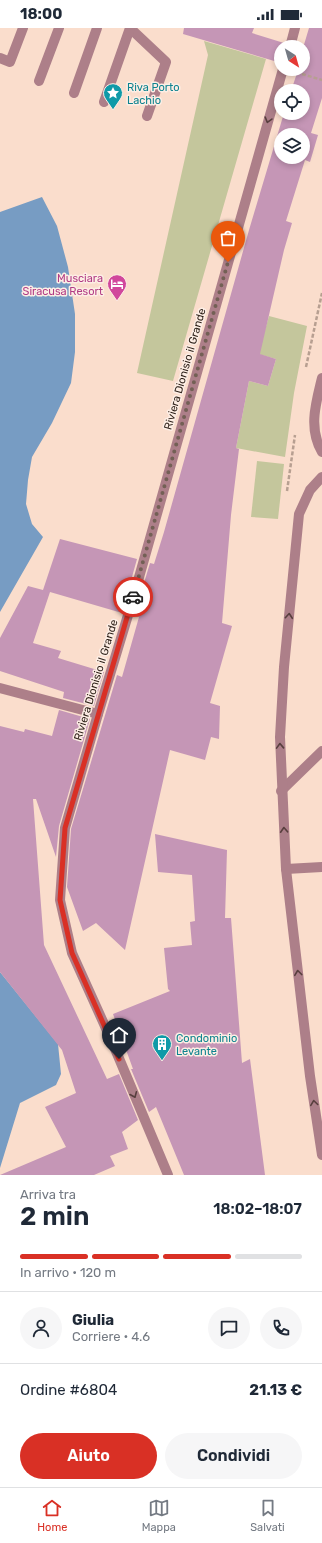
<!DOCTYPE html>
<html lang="it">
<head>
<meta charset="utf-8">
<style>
	:root { --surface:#fff; --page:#f6f6f7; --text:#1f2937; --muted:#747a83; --line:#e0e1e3; --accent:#d93025 }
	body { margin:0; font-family:Rubik,sans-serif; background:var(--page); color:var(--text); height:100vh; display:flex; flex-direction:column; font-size:15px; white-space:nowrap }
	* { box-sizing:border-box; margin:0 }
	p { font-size:13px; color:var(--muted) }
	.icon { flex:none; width:22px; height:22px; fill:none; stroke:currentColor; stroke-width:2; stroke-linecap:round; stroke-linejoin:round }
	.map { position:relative; height:1147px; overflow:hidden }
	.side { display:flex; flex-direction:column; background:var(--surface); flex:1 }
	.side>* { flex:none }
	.needle { width:26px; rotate:143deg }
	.buttons { position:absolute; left:274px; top:12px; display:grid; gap:8px }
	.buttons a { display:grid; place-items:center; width:36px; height:36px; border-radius:50%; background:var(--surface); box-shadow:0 2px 6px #0003; font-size:20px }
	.pin { position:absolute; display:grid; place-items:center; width:34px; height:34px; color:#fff; margin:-41px -17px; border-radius:50% 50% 50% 0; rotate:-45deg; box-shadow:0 0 4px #0007 }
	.pin .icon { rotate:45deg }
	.courier { position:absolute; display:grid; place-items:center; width:40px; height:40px; margin:-20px; border:3px solid #d93025; border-radius:50%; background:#fff; color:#222; box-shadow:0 1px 5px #0007 }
	.overview em { font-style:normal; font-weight:600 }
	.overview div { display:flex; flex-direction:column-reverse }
	.overview { display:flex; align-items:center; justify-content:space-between; height:68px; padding:0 20px }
	h1 { font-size:26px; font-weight:600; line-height:30px }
	.bar { display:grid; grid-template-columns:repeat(4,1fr); gap:6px 4px; align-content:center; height:48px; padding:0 20px }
	.bar i { height:5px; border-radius:3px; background:var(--line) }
	.bar .on { background:var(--accent) }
	.bar p { grid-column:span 4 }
	.line { display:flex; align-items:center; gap:10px; padding:0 20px; border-top:1px solid var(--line) }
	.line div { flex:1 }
	.round { display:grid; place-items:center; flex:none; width:42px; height:42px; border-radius:21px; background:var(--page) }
	.action { display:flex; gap:8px; margin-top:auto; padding:8px 20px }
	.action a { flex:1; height:46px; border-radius:24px; background:var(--accent); color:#fff; font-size:16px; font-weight:600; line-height:46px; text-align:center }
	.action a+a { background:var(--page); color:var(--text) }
	.status { display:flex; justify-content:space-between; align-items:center; height:28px; padding:0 20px; background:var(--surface); direction:ltr }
	.status svg { height:11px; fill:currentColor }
	.tabs { display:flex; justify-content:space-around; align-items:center; height:56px; border-top:1px solid var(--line); background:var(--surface); font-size:11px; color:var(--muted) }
	.tabs a { display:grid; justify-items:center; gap:2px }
	.tabs .on { color:var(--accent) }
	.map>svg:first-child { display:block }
</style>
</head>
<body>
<div class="status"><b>18:00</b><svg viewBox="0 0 49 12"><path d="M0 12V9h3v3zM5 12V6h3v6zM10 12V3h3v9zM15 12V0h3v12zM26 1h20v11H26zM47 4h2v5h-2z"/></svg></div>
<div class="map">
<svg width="322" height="1147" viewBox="0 0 322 1147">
	<rect width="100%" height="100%" fill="#faddcc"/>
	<g fill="#c4c69c">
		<path d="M 204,13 L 266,31 L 173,353 L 137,345 L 208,27 Z"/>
		<path d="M 269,288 L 307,298 L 294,365 L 285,429 L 236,420 L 249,353 L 268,358 L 276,331 L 258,326 Z"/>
		<path d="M 257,433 L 284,436 L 278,491 L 251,489 Z"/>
	</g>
	<g fill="#779cc3">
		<path d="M 42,169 L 57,198 L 68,239 L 75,286 L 75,324 L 71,355 L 52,395 L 32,429 L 28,452 L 26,476 L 32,496 L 43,509 L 0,584 L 0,184 Z"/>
		<path d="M 0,944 L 58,1016 L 61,1046 L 56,1057 L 20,1075 L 0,1140 Z"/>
	</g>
	<g fill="#c596b6" fill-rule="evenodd">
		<path d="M 184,0 L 254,0 L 252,5 L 284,15 L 284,19 L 281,19 L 281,35 L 183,6 Z"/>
		<path d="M 309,0 L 322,0 L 322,70 L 311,105 L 318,107 L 310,134 L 305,132 L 286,193 L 292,195 L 284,222 L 260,326 L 276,331 L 268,358 L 249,353 L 236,420 L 239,421 L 231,487 L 222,595 L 232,598 L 210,675 L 220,678 L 219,711 L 211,709 L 205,732 L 170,722 L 125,922 L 96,895 L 83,903 L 67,859 L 71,801 L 117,647 L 122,649 L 139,589 L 134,588 L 150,535 L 154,536 L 164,504 L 249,202 L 284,85 L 303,85 L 303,63 L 291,63 L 298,42 L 297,41 L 303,41 L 303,20 ZM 281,107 L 303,107 L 303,129 L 281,129 Z"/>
		<path d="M 60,511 L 137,531 L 122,585 L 50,564 L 33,615 L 61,623 L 58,630 L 104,644 L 94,678 L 63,670 L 64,664 L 0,643 L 0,610 L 28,558 L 43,562 Z"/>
		<path d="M 59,682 L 90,691 L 59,798 L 56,829 L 36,771 L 33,771 L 44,917 L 107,1051 L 119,1046 L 138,1092 L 122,1104 L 128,1121 L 110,1128 L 115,1138 L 94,1147 L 0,1147 L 66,1119 L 45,1079 L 76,1065 L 62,1022 L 0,944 L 0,698 L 24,704 L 25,701 L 52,708 Z"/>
		<path d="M 155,806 L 227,822 L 225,890 L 231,890 L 242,1035 L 250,1031 L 265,1147 L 184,1147 L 156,1079 L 149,1084 L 131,1041 L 133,1041 L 113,986 L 170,963 L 168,961 L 164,920 L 192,917 L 190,894 L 195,893 L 192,847 L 158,844 Z"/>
	</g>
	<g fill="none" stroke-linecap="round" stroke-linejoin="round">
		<g stroke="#b79f91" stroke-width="2.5" stroke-dasharray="4 2" stroke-linecap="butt">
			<path d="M 302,46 L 322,52"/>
			<path d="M 306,339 L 322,265"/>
			<path d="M 287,463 L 295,407"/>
		</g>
		<path stroke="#ad7f89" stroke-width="10" d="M 0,660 L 98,686"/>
		<g stroke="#ad7f89" stroke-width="10">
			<path d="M 130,0 L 166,34 L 147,88"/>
			<path d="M 0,30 L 10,34 L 23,0"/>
			<path d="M 39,53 L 59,0"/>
			<path d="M 74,65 L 97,0"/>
			<path d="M 104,74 L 130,0"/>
		</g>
		<g stroke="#ad7f89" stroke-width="10">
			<path d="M 322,350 C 316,375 308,400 322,424"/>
			<path d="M 281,763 L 322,723"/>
			<path d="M 286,841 L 322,839"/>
		</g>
		<g stroke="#ad7f89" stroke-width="10">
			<path d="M 290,19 L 295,0"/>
			<path d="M 322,449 L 310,462 L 299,486 L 284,639 L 280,709 L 286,841 L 310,1048 L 322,1127"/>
			<path d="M 168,1147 L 113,1016 L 72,925 L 60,872 L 65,800 L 98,686 L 132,574 L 283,41"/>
		</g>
	</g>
	<defs><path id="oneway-chevron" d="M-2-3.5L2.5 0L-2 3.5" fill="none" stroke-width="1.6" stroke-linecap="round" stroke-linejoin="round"/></defs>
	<g stroke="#583f3e">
		<use href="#oneway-chevron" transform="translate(268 92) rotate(106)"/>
		<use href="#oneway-chevron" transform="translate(289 588) rotate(-85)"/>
		<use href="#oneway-chevron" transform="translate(280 718) rotate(-92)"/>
		<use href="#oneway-chevron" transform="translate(284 802) rotate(-93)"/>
		<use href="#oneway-chevron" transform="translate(298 945) rotate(-97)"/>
		<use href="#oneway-chevron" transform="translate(134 1067) rotate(67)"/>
		<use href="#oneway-chevron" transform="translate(314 1075) rotate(-98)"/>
	</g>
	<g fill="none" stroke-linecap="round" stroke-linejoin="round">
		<path stroke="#736055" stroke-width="4" stroke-dasharray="0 7.2" d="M 133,569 L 228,234"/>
		<path stroke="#d93025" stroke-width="5" d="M 119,1031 L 72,925 L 60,872 L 65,800 L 133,569"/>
	</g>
	<defs>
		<symbol id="sight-pin" viewBox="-11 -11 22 30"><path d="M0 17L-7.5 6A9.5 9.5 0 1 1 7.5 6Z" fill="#0f9aa8" stroke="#fdeee5"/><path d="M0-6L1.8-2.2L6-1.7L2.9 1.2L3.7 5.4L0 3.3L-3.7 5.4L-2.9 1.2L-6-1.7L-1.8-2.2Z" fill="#fff"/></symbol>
		<symbol id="hotel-pin" viewBox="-11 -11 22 30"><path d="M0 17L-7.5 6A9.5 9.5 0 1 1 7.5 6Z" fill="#d1479c" stroke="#fdeee5"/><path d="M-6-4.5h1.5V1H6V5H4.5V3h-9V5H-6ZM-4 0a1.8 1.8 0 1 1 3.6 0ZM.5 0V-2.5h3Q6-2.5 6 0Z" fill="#fff"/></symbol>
		<symbol id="building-pin" viewBox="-11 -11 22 30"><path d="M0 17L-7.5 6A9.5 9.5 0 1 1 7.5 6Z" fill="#0f9aa8" stroke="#fdeee5"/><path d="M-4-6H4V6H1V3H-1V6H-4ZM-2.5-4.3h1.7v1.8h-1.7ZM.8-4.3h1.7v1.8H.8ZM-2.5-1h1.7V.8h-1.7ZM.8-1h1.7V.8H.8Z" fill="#fff"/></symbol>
	</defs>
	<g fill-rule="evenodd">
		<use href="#sight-pin" x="102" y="54" width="22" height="30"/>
		<use href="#hotel-pin" x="106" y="245" width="22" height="30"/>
		<use href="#building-pin" x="151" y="1005" width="22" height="30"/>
	</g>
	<g text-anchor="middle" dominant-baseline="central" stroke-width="3" stroke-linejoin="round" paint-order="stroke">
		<g font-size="11" fill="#0d838f" stroke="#fdeee5" text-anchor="start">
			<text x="127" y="59">Riva Porto<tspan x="127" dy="13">Lachio</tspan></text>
			<text x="176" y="1010">Condominio<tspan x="176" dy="13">Levante</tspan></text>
		</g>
		<g font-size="11" fill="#b23c85" stroke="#fdeee5" text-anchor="end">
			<text x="103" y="250">Musciara<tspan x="103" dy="13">Siracusa Resort</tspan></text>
		</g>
		<g font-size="11" fill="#2a1d15" stroke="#fdeee5">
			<text transform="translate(185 341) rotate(-74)">Riviera Dionisio il Grande</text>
			<text transform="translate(96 652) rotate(-73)">Riviera Dionisio il Grande</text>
		</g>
	</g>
</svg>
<div class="buttons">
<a><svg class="needle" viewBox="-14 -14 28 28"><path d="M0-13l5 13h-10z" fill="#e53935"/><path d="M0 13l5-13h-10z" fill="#747a83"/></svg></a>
<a><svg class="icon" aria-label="locate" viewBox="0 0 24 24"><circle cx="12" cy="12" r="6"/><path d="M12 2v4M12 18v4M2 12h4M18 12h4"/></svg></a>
<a><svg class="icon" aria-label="layers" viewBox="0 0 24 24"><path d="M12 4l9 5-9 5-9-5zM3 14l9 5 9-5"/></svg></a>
</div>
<div class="pin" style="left:228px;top:234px;background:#ea580c"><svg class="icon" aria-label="bag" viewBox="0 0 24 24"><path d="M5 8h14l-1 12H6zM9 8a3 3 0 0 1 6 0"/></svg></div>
<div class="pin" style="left:119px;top:1031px;background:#1f2937"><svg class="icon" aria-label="home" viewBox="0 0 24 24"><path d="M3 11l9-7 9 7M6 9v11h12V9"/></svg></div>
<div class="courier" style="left:133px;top:569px"><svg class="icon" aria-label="car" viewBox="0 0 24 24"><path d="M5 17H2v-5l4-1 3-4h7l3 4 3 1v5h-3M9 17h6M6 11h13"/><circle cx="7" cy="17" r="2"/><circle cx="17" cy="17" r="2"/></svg></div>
</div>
<section class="side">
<div class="overview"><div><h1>2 min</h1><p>Arriva tra</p></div><em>18:02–18:07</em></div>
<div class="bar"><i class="on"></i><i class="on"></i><i class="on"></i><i></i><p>In arrivo · 120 m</p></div>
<div class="line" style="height:72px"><a class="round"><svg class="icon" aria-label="person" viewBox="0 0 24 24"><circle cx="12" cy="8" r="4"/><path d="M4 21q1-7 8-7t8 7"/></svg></a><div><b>Giulia</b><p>Corriere · 4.6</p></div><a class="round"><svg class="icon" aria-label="chat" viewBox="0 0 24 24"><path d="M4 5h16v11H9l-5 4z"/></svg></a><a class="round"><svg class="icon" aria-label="phone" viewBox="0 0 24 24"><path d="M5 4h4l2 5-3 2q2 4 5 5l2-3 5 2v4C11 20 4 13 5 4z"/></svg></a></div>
<div class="line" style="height:52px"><div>Ordine #6804</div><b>21.13 €</b></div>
<div class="action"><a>Aiuto</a><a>Condividi</a></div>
</section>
<nav class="tabs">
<a class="on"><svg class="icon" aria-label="home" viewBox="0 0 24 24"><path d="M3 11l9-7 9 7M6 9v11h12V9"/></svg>Home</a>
<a><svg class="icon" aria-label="map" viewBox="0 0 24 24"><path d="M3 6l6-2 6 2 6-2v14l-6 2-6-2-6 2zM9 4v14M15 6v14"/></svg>Mappa</a>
<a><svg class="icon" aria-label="saved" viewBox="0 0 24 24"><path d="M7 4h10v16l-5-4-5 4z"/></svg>Salvati</a>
</nav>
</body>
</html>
